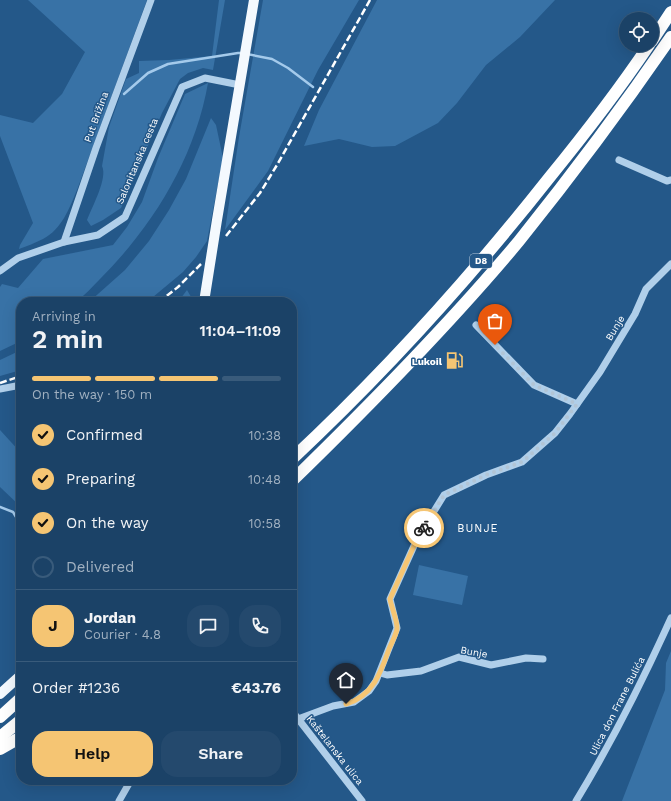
<!DOCTYPE html>
<html lang="en">
<head>
<meta charset="utf-8">
<style>
	:root { --surface:#1b4267; --page:#24496d; --text:#f1f3f6; --muted:#a0b0c0; --line:#395b7b; --accent:#f5c573 }
	body { margin:0; font-family:"Work Sans",sans-serif; background:var(--page); color:var(--text); height:100vh; display:flex; flex-direction:column; font-size:15px; white-space:nowrap }
	* { box-sizing:border-box; margin:0 }
	p { font-size:13px; color:var(--muted) }
	.icon { flex:none; width:22px; height:22px; fill:none; stroke:currentColor; stroke-width:2; stroke-linecap:round; stroke-linejoin:round }
	.map { position:relative; flex:1; overflow:hidden }
	.details { position:absolute; left:16px; top:297px; width:281px; height:488px; display:flex; flex-direction:column; background:var(--surface); border-radius:16px; box-shadow:0 4px 16px #0002,0 0 0 1px var(--line) }
	.details>* { flex:none }
	.tools { position:absolute; left:619px; top:12px; display:grid; gap:8px }
	.tools a { display:grid; place-items:center; width:40px; height:40px; border-radius:50%; background:var(--surface); box-shadow:0 4px 16px #0002,0 0 0 1px var(--line); font-size:20px }
	.pin { position:absolute; display:grid; place-items:center; width:34px; height:34px; color:#fff; margin:-41px -17px; border-radius:50% 50% 50% 0; rotate:-45deg; box-shadow:0 0 4px #0007 }
	.pin .icon { rotate:45deg }
	.courier { position:absolute; display:grid; place-items:center; width:40px; height:40px; margin:-20px; border:3px solid #f5c573; border-radius:50%; background:#fff; color:#222; box-shadow:0 1px 5px #0007 }
	.overview em { font-style:normal; font-weight:600 }
	.overview div { display:flex; flex-direction:column-reverse }
	.overview { display:flex; align-items:center; justify-content:space-between; height:68px; padding:0 16px }
	h1 { font-size:26px; font-weight:600; line-height:30px }
	.bar { display:grid; grid-template-columns:repeat(4,1fr); gap:6px 4px; align-content:center; height:48px; padding:0 16px }
	.bar i { height:5px; border-radius:3px; background:var(--line) }
	.bar .selected { background:var(--accent) }
	.bar p { grid-column:span 4 }
	.line { display:flex; align-items:center; gap:10px; padding:0 16px; border-top:1px solid var(--line) }
	.line div { flex:1 }
	.round { display:grid; place-items:center; flex:none; width:42px; height:42px; border-radius:16px; background:var(--page) }
	ol { padding:0 16px; list-style:none }
	li { display:flex; align-items:center; gap:12px; height:44px }
	li p { margin-inline-start:auto }
	li .icon { padding:4px; border-radius:50%; background:var(--accent); color:#111; stroke-width:4 }
	li:last-child { color:var(--muted) }
	li i { width:22px; height:22px; border:2px solid var(--line); border-radius:50% }
	.button { display:flex; gap:8px; margin-top:auto; padding:8px 16px }
	.button a { flex:1; height:46px; border-radius:16px; background:var(--accent); color:#111; font-size:16px; font-weight:600; line-height:46px; text-align:center }
	.button a+a { background:var(--page); color:var(--text) }
	.map>svg:first-child { display:block }
</style>
</head>
<body>
<div class="map">
<svg width="671" height="801" viewBox="0 0 671 801">
	<rect width="100%" height="100%" fill="#245889"/>
	<g fill="#3872a6">
		<path d="M 28,0 L 147,0 L 77,190 C 69,209 62,229 43,239 C 35,243 27,246 19,249 L 20,245 L 33,223 L 0,136 L 0,115 L 33,123 L 62,94 L 85,52 Z"/>
		<path d="M 219,0 L 225,0 L 213,70 L 203,68 L 188,73 L 180,79 L 162,113 L 121,208 L 103,220 L 91,226 L 87,220 C 92,207 108,178 102,166 L 109,127 L 126,79 L 139,73 L 139,61 L 169,60 L 212,56 Z"/>
		<path d="M 263,0 L 359,0 L 318,70 L 268,171 L 225,230 L 239,137 Z"/>
		<path d="M 377,0 L 555,0 L 520,37 L 486,65 L 457,103 L 438,123 L 395,146 L 372,147 L 339,139 L 304,146 L 319,110 Z"/>
		<path d="M 208,83 C 195,158 153,226 100,279 C 92,287 85,295 76,302 L 21,302 L 21,341 L 0,351 L 0,287 L 2,284 L 18,288 L 43,259 L 113,245 L 127,227 L 142,202 L 158,158 L 185,94 Z"/>
		<path d="M 211,118 L 216,125 L 223,158 L 207,241 L 196,257 L 183,272 L 147,302 L 89,302 L 125,270 L 149,241 L 169,210 L 186,179 Z"/>
		<path d="M 187,290 L 194,302 L 178,302 Z"/>
		<path d="M 21,350 L 21,370 L 0,376 L 0,360 Z"/>
		<path d="M 0,430 L 21,453 L 21,507 L 0,487 Z"/>
		<path d="M 419,565 L 468,576 L 462,605 L 413,595 Z"/>
		<path d="M 671,651 L 671,801 L 622,801 L 665,690 L 666,663 Z"/>
	</g>
	<g fill="none" stroke-linecap="round" stroke-linejoin="round">
		<g stroke="#a4caeb" stroke-width="2.5">
			<path d="M 247,54 L 272,59 L 288,68 L 313,87"/>
			<path d="M 124,94 L 148,73 L 168,64 L 238,53 L 242,53"/>
			<path d="M 0,507 L 13,512 L 21,525"/>
		</g>
		<g stroke="#b0cfea" stroke-width="7">
			<path d="M 619,160 L 667,181 L 671,180"/>
			<path d="M 64,242 L 96,148 L 151,0"/>
			<path d="M 0,271 L 18,258 L 64,242 L 98,235 L 125,217 L 182,87 L 205,78 L 240,85"/>
			<path d="M 476,325 L 534,385 L 577,404"/>
			<path d="M 0,389 L 21,385"/>
			<path d="M 380,673 L 387,675 L 421,671 L 459,657 L 491,665 L 526,658 L 543,659"/>
			<path d="M 292,711 L 362,801"/>
			<path d="M 298,719 L 333,706 L 354,702 L 369,691 L 376,681 L 397,628 L 390,599 L 418,537 L 444,495 L 486,475 L 522,462 L 555,433 L 570,414 L 600,372 L 635,314 L 646,289 L 671,264"/>
			<path d="M 119,801 L 131,780"/>
			<path d="M 576,801 C 612,742 643,680 671,618"/>
		</g>
		<g stroke="#f4f9fe" stroke-width="10">
			<path d="M 204,302 L 217,220 L 254,0"/>
			<path d="M 0,694 L 21,675"/>
		</g>
		<g stroke="#fff" stroke-width="12">
			<path d="M 652,41 L 671,12"/>
			<path d="M 292,459 C 385,372 470,278 549,178 C 584,135 618,91 649,45"/>
			<path d="M 292,481 C 371,404 449,325 519,241 C 572,175 623,107 671,37"/>
			<path d="M 0,717 L 21,698"/>
			<path d="M 0,737 L 21,720"/>
			<path d="M 0,749 L 21,737"/>
		</g>
		<g stroke="#fff" stroke-width="2.5" stroke-dasharray="7 3" stroke-linecap="butt">
			<path d="M 226,236 L 260,193 L 277,165 L 370,0"/>
			<path d="M 159,302 L 178,287 L 201,264"/>
			<path d="M 0,383 L 21,376"/>
		</g>
	</g>
	<g fill="none" stroke-linecap="round" stroke-linejoin="round">
		<path stroke="#b2c5d6" stroke-width="4" stroke-dasharray="0 7.2" d="M 424,528 L 444,495 L 486,475 L 522,462 L 555,433 L 577,404 L 534,385 L 495,345"/>
		<path stroke="#f5c573" stroke-width="5" d="M 346,704 C 373,696 381,672 389,649 C 392,642 396,635 397,629 C 398,622 391,606 390,599 L 418,537 L 424,528"/>
	</g>
	<defs>
		<symbol id="fuel-bare" viewBox="-9 -9 18 18"><path d="M-5.5-6h7V0h2V4h1.3V-2.5L3-4.5l.8-.8L6-3V5H2.5V1h-1V6h-7ZM-4.2-4.7v3.2H.2V-4.7Z" fill="#f5c573" stroke="#245889" stroke-width="2.5" paint-order="stroke"/></symbol>
	</defs>
	<g fill-rule="evenodd">
		<use href="#fuel-bare" x="442" y="348" width="25" height="25"/>
	</g>
	<g text-anchor="middle" dominant-baseline="central" stroke-width="3" stroke-linejoin="round" paint-order="stroke">
		<rect fill="#245889" stroke="#bdcddc" stroke-width="1" x="470" y="254" width="22" height="14" rx="3"/>
		<g font-size="9" font-weight="bold" fill="#fff">
			<text x="481" y="261">D8</text>
		</g>
		<g font-size="10" fill="#fff" stroke="#245889">
			<text transform="translate(96 117) rotate(-70)">Put Brižina</text>
			<text transform="translate(137 161) rotate(-67)">Salonitanska cesta</text>
			<text transform="translate(615 328) rotate(-59)">Bunje</text>
			<text transform="translate(474 652) rotate(10)">Bunje</text>
			<text transform="translate(617 706) rotate(-63)">Ulica don Frane Bulića</text>
			<text transform="translate(335 750) rotate(52)">Kaštelanska ulica</text>
		</g>
		<g font-size="10" font-weight="bold" fill="#fff" stroke="#245889" text-anchor="end">
			<text x="442" y="361">Lukoil</text>
		</g>
		<g font-size="11" letter-spacing="1" fill="#fff" stroke="#245889">
			<text x="478" y="528">BUNJE</text>
		</g>
	</g>
</svg>
<div class="tools">
<a><svg class="icon" aria-label="locate" viewBox="0 0 24 24"><circle cx="12" cy="12" r="6"/><path d="M12 2v4M12 18v4M2 12h4M18 12h4"/></svg></a>
</div>
<div class="pin" style="left:495px;top:345px;background:#ea580c"><svg class="icon" aria-label="bag" viewBox="0 0 24 24"><path d="M5 8h14l-1 12H6zM9 8a3 3 0 0 1 6 0"/></svg></div>
<div class="pin" style="left:346px;top:704px;background:#1f2937"><svg class="icon" aria-label="home" viewBox="0 0 24 24"><path d="M3 11l9-7 9 7M6 9v11h12V9"/></svg></div>
<div class="courier" style="left:424px;top:528px"><svg class="icon" aria-label="bike" viewBox="0 0 24 24"><circle cx="6" cy="16" r="4"/><circle cx="18" cy="16" r="4"/><path d="M6 16l4-8h5l3 8M10 8l3 8H6M13 5h3"/></svg></div>
<section class="details">
<div class="overview"><div><h1>2 min</h1><p>Arriving in</p></div><em>11:04–11:09</em></div>
<div class="bar"><i class="selected"></i><i class="selected"></i><i class="selected"></i><i></i><p>On the way · 150 m</p></div>
<ol>
<li><svg class="icon" aria-label="check" viewBox="0 0 24 24"><path d="M5 12l5 5 9-10"/></svg>Confirmed<p>10:38</p></li>
<li><svg class="icon" aria-label="check" viewBox="0 0 24 24"><path d="M5 12l5 5 9-10"/></svg>Preparing<p>10:48</p></li>
<li><svg class="icon" aria-label="check" viewBox="0 0 24 24"><path d="M5 12l5 5 9-10"/></svg>On the way<p>10:58</p></li>
<li><i></i>Delivered</li>
</ol>
<div class="line" style="height:72px"><b class="round" style="background:var(--accent);color:#111">J</b><div><b>Jordan</b><p>Courier · 4.8</p></div><a class="round"><svg class="icon" aria-label="chat" viewBox="0 0 24 24"><path d="M4 5h16v11H9l-5 4z"/></svg></a><a class="round"><svg class="icon" aria-label="phone" viewBox="0 0 24 24"><path d="M5 4h4l2 5-3 2q2 4 5 5l2-3 5 2v4C11 20 4 13 5 4z"/></svg></a></div>
<div class="line" style="height:52px"><div>Order #1236</div><b>€43.76</b></div>
<div class="button"><a>Help</a><a>Share</a></div>
</section>
</div>
</body>
</html>
